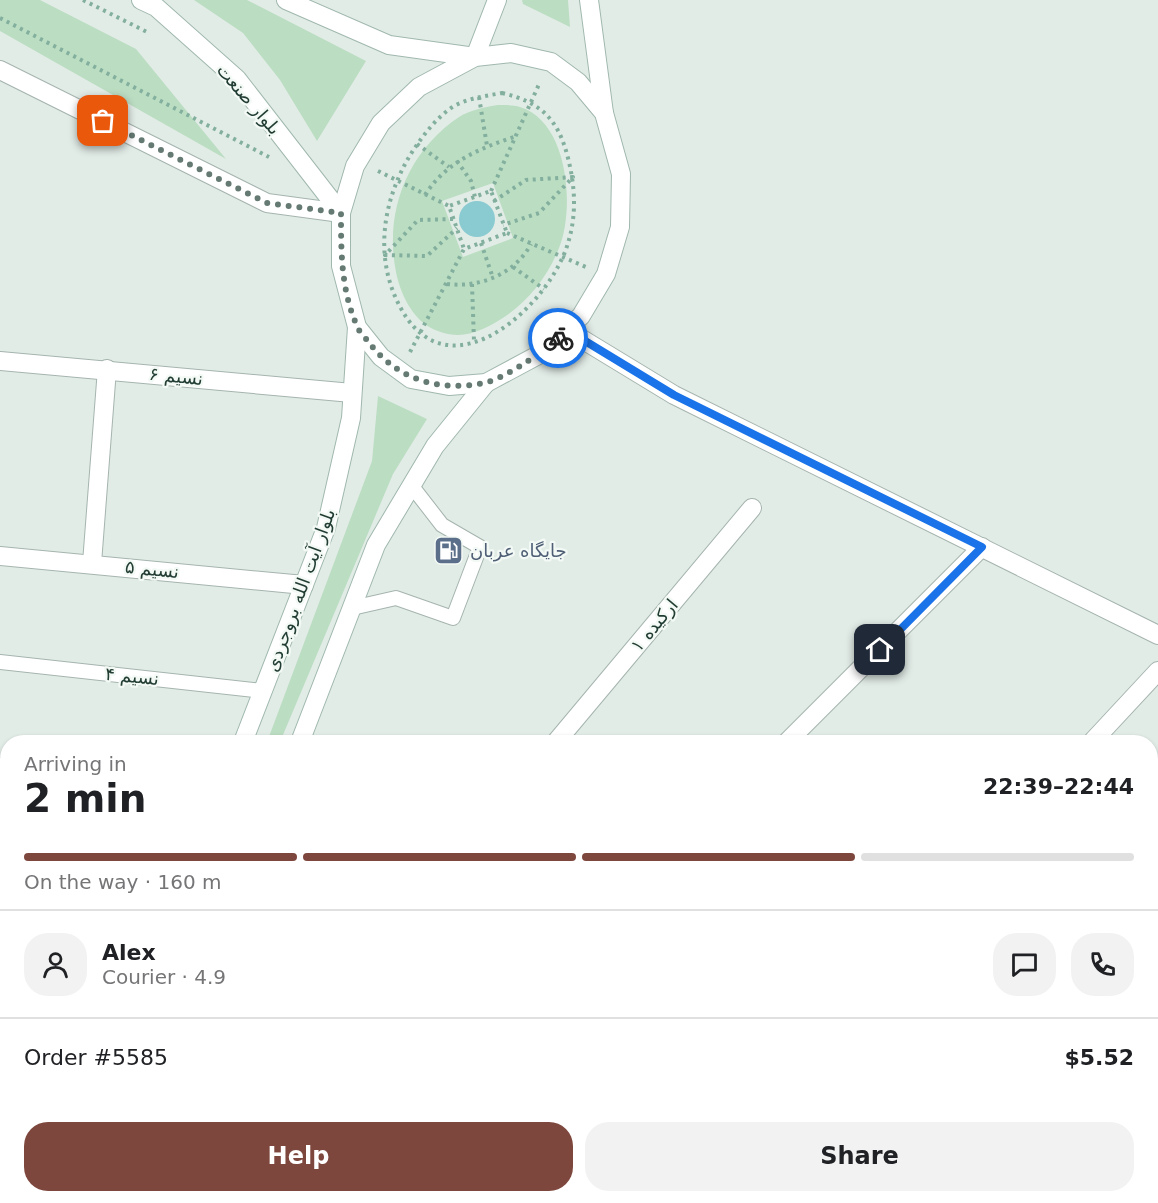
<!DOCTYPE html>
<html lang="en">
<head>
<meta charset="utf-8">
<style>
	:root { --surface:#fff; --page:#f2f2f2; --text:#202124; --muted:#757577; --line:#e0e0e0; --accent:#7e473d }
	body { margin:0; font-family:"DejaVu Sans","Noto Naskh Arabic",sans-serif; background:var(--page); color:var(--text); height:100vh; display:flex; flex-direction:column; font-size:22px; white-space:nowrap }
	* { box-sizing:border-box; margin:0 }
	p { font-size:20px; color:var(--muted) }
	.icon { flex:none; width:33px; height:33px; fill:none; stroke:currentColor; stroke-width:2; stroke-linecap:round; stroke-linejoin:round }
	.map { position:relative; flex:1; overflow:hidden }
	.panel { position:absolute; left:0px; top:735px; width:1158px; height:468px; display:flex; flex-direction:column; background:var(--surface); border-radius:24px 24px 0 0; box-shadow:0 2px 4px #0004 }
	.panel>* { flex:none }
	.pin { position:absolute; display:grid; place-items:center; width:51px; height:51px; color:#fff; margin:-26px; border-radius:12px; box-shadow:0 3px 9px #0006 }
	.courier { position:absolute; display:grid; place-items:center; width:60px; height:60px; margin:-30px; border:4px solid #1a73e8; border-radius:50%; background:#fff; color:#222; box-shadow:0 2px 8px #0007 }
	.overview em { font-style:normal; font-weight:600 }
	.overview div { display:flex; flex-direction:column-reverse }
	.overview { display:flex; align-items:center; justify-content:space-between; height:102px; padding:0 24px }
	h1 { font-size:39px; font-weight:600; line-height:45px }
	.bar { display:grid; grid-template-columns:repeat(4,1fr); gap:9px 6px; align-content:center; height:72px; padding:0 24px }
	.bar i { height:8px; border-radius:4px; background:var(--line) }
	.bar .selected { background:var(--accent) }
	.bar p { grid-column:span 4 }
	.line { display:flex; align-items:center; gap:15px; padding:0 24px; border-top:2px solid var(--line) }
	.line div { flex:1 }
	.round { display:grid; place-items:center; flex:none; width:63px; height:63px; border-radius:24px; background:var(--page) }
	.primary-button { display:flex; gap:12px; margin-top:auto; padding:12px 24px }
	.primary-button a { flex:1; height:69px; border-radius:24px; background:var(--accent); color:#fff; font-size:24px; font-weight:600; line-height:69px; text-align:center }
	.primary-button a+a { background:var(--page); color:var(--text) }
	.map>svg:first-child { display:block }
</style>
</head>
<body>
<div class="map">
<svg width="1158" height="1203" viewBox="0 0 1158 1203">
	<rect width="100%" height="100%" fill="#e2ece7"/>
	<g fill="#bbddc2" fill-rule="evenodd">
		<path d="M 0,0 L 40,0 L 136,49 L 226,159 L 0,31 Z"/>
		<path d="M 194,0 L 247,0 L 366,61 L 317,141 L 280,80 L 243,33 Z"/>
		<path d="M 522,0 L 568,0 L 570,27 L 523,4 Z"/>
		<path d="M 498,105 C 505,105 514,105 520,107 C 569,122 575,209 559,248 C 546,281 522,309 491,325 C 470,336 453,339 431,328 C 412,318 400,293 396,272 C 384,212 407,152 459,117 C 470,110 485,107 498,105 ZM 493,183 L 513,238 L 463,257 L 442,201 Z"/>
		<path d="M 378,396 L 427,419 L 393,474 L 280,742 L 267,742 L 372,461 Z"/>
		<path d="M 187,1196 L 259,1196 L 257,1203 L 184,1203 Z"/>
	</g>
	<circle fill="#8acad1" cx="477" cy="219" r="18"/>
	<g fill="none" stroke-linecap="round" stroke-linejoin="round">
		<g stroke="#8acad1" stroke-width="48">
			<path d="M 941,1196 L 954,1203"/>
			<path d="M 400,1203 L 405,1196"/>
		</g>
		<defs>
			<g id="lane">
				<path d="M 352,608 L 396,598 L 453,618 L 480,547 L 442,525 L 411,485"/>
				<path d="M 0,662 L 263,691"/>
			</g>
			<g id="street">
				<path d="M 0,70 L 267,203 L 341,213"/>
				<path d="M 567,330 L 674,395 L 1158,635"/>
				<path d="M 0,361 L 352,393"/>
				<path d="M 0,556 L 304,585"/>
				<path d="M 92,563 L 107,369"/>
				<path d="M 556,742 L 752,508"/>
				<path d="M 787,742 L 982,547"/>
				<path d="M 1092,742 L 1158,671"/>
				<path d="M 0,767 L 8,768"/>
				<path d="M 0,953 L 8,953"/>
				<path d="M 1150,961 L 1158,952"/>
				<path d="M 0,1070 L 8,1071"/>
				<path d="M 1150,1178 L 1158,1182"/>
			</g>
			<g id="secondary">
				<path d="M 141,0 L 156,7 L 237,79 L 341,213"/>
				<path d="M 286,0 L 389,45 L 475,57 L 497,0"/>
				<path d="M 589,0 L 604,113"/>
				<path d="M 511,53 L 551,62 L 578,82 L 604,113 L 621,174 L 620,227 L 606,274 L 581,316 L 542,353 L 486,383 L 449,386 L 411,379 L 381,357 L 357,327 L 341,266 L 341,213 L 355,166 L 381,123 L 419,87 L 475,57 Z"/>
				<path d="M 243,742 L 326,528 L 351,418 L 357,327"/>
				<path d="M 300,742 L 376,545 L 435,446 L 486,383"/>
				<path d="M 66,1203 L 69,1196"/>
				<path d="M 125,1203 L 127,1196"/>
			</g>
		</defs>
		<use href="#lane" stroke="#a5b4ae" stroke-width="16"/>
		<use href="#street" stroke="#a5b4ae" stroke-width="20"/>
		<use href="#secondary" stroke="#a0b8ae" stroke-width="20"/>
		<g stroke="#83af9e" stroke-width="4" stroke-dasharray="3 4.5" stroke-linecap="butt">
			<path d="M 83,0 L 149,33"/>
			<path d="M 0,18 L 269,157"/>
			<path d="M 502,93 C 540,102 558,118 568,158 C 575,186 577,214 568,243 C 550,305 452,395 403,312 C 372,260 382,198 414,149 C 425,133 437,117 454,106 C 469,98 485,96 502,93 Z"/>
			<path d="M 479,97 L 487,146"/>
			<path d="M 417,144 L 449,167"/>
			<path d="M 457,161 L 471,181 L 475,197"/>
			<path d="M 378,171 L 449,206 L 464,249"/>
			<path d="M 491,191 L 540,82"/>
			<path d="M 425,195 C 446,162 478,149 514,137"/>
			<path d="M 494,201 L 526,180 L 573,177 L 539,213 L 503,225"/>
			<path d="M 453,219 L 418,220 L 385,255 L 427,256 L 457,228"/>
			<path d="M 507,233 L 586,267"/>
			<path d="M 481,243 L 493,278"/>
			<path d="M 513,267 L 544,289"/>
			<path d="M 447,284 C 480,288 515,274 531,244"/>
			<path d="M 472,284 L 474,341"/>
			<path d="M 410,352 L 464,249 L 507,233 L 491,191 L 449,206"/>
		</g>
		<use href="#lane" stroke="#fff" stroke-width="14"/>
		<use href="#street" stroke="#fff" stroke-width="18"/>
		<use href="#secondary" stroke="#fff" stroke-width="18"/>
	</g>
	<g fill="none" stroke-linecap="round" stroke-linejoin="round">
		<path stroke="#657a73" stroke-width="6" stroke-dasharray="0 10.8" d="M 103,121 L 267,203 L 341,213 C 341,252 341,290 357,326 C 359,332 366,338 370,344 C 399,380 439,392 484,383 C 504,379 543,352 558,338"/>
		<path stroke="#1a73e8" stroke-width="8" d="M 558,338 L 567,330 L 674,395 L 982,547 L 880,650"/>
	</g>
	<defs>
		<symbol id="fuel-square" viewBox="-11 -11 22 22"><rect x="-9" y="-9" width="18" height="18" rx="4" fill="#5c6f8a" stroke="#f3f9f5"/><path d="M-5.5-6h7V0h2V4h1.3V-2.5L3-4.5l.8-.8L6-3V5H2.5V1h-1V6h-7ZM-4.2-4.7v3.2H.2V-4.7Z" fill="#fff"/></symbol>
	</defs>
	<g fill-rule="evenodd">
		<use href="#fuel-square" x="432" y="534" width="33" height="33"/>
	</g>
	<g text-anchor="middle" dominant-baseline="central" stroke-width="4.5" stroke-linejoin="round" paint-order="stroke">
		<g font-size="18" fill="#223d34" stroke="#f3f9f5">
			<text transform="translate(249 99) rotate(49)">بلوار صنعت</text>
			<text transform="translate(176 376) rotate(6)">نسیم ۶</text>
			<text transform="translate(152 569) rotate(6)">نسیم ۵</text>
			<text transform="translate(300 590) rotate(-70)">بلوار آیت الله بروجردی</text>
			<text transform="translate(654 625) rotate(-50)">ارکیده ۱</text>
			<text transform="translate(132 676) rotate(6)">نسیم ۴</text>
		</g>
		<g font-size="18" fill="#4e5e75" stroke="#f3f9f5" text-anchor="start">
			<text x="470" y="550">جایگاه عربان</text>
		</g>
	</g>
</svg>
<div class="pin" style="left:103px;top:121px;background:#ea580c"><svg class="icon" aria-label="bag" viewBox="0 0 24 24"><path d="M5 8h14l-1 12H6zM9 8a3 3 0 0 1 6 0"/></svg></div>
<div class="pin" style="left:880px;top:650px;background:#1f2937"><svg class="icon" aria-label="home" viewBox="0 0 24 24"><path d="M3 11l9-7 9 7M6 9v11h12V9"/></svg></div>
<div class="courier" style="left:558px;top:338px"><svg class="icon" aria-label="bike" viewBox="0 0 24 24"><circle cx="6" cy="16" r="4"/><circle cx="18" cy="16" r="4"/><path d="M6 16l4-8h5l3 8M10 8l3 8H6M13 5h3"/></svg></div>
<section class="panel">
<div class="overview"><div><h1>2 min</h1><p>Arriving in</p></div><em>22:39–22:44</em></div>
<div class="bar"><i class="selected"></i><i class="selected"></i><i class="selected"></i><i></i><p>On the way · 160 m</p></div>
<div class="line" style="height:108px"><a class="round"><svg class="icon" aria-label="person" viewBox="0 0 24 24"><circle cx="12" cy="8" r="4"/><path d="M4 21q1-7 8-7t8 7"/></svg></a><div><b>Alex</b><p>Courier · 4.9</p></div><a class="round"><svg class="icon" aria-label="chat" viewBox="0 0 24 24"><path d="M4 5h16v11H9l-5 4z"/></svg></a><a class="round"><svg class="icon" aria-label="phone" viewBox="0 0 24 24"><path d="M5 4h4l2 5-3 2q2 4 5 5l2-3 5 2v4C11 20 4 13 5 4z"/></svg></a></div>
<div class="line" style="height:78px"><div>Order #5585</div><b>$5.52</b></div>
<div class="primary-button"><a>Help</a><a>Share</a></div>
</section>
</div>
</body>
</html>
